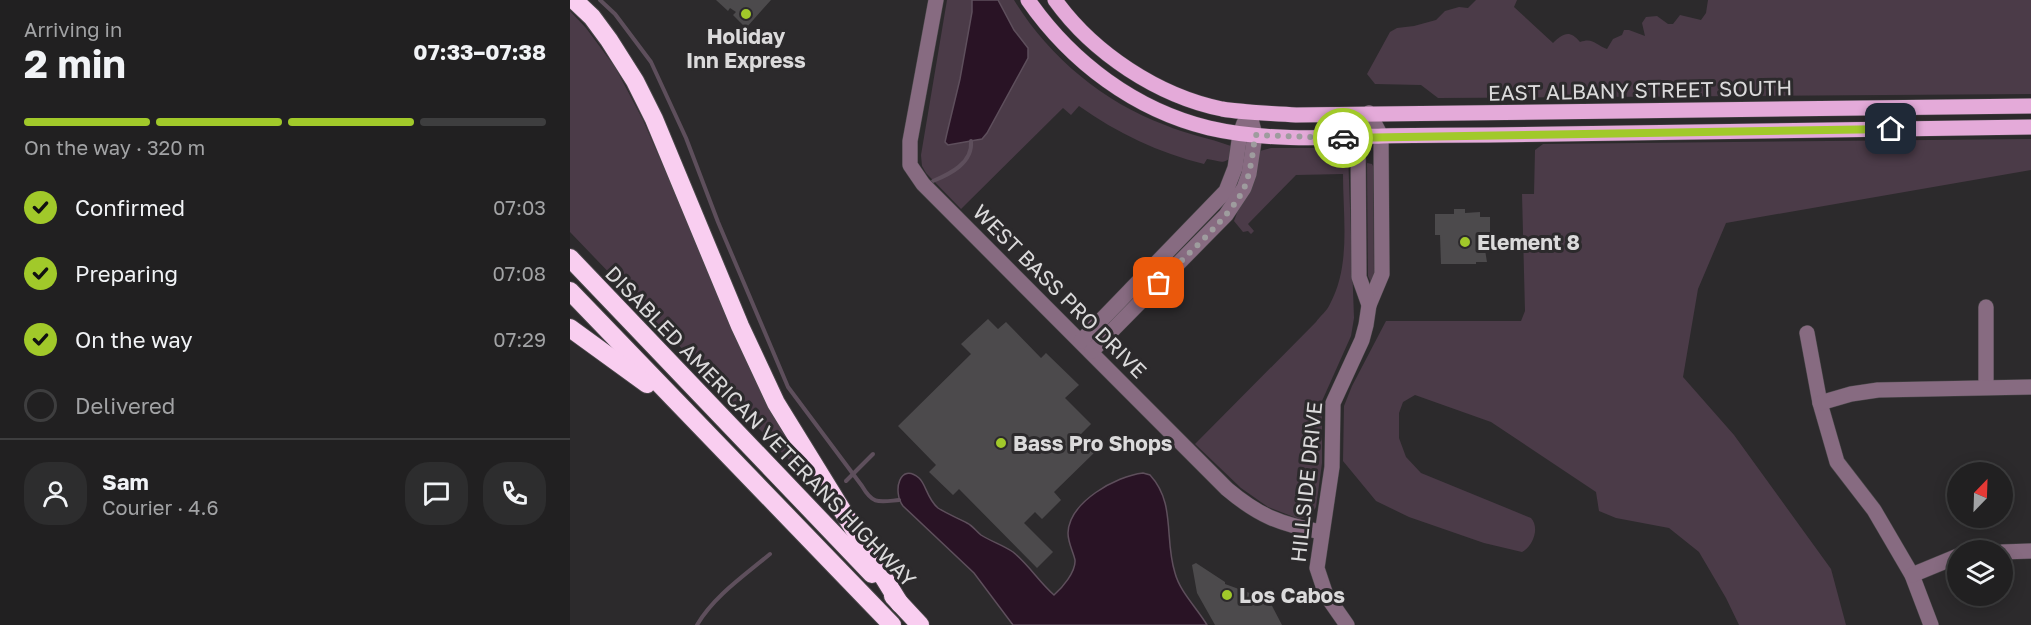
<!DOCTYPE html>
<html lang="en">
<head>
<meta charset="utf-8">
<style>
	:root { --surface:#212021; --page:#2d2d2e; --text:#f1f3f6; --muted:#a2a3a5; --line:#3e3e3f; --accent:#a1c92a }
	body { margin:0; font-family:"Golos Text",sans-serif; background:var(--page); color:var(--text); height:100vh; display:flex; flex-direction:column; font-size:22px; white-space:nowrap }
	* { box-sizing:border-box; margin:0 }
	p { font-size:20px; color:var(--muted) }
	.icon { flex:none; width:33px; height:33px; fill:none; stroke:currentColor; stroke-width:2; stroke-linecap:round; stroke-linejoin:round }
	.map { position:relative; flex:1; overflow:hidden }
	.panel { display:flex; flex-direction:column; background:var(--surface); width:570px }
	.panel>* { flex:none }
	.needle { width:39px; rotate:23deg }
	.buttons { position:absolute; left:1377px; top:462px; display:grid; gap:12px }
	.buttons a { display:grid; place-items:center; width:66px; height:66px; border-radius:50%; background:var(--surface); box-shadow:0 3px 15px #0003,0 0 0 2px var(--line); font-size:30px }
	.pin { position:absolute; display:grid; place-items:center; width:51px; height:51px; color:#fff; margin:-26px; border-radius:12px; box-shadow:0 3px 9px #0006 }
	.courier { position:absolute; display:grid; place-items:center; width:60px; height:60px; margin:-30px; border:4px solid #a1c92a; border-radius:50%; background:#fff; color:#222; box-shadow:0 2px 8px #0007 }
	.summary em { font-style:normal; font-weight:700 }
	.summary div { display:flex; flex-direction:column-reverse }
	.summary { display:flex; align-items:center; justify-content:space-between; height:102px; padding:0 24px }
	h1 { font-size:39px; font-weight:700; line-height:45px }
	.bar { display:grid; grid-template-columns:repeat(4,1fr); gap:9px 6px; align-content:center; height:72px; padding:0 24px }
	.bar i { height:8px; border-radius:4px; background:var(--line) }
	.bar .selected { background:var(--accent) }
	.bar p { grid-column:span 4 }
	.line { display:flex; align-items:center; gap:15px; padding:0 24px; border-top:2px solid var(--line) }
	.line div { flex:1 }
	.round { display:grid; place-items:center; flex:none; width:63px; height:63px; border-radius:24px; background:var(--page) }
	ol { padding:0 24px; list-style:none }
	li { display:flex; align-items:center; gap:18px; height:66px }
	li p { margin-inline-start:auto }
	li .icon { padding:6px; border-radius:50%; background:var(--accent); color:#111; stroke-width:4 }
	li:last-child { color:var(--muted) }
	li i { width:33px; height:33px; border:3px solid var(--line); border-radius:50% }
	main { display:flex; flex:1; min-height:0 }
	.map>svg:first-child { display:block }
</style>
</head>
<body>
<main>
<section class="panel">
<div class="summary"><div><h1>2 min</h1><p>Arriving in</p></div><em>07:33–07:38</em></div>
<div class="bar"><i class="selected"></i><i class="selected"></i><i class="selected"></i><i></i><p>On the way · 320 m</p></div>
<ol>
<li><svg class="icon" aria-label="check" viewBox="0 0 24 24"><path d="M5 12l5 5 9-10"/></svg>Confirmed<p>07:03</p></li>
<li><svg class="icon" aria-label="check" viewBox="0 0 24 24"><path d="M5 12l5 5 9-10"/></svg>Preparing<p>07:08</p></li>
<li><svg class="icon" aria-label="check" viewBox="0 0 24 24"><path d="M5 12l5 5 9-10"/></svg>On the way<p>07:29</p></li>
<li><i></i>Delivered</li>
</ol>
<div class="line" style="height:108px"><a class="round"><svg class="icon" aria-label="person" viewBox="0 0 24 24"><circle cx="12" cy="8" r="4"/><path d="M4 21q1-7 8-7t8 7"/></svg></a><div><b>Sam</b><p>Courier · 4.6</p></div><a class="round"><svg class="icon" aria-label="chat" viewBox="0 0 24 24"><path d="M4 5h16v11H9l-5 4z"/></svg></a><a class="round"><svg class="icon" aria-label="phone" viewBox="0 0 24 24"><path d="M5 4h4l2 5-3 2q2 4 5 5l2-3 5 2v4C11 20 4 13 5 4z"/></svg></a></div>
</section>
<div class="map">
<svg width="1461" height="625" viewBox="0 0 1461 625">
	<rect width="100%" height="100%" fill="#2c2a2c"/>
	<g fill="#4b3b48">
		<path d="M 377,0 L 444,0 C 478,56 533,102 595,125 C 616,134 639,138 661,146 L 662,156 C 653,166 648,160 637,159 L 634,164 C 589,153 547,133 509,106 L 501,115 L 493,108 L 391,209 L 356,173 L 352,166 L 351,155 Z"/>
		<path d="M 906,0 L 947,0 L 944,7 L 983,43 C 993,34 999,29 1010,42 C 1023,37 1026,45 1037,49 L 1043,39 L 1052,35 L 1054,30 L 1059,30 L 1075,36 L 1072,23 L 1076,17 L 1087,16 L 1098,24 L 1103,24 L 1110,15 L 1131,20 L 1136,13 L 1138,0 L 1461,0 L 1461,94 L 868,98 L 851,85 L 805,84 L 797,74 L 820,32 L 827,28 L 844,26 L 866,20 L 875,11 L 889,7 L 898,8 Z"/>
		<path d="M 0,11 L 16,28 L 45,67 L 73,120 L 186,379 L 243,480 L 239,481 L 0,232 Z"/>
		<path d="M 1461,139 L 1461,170 L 1156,223 L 1128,289 L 1113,377 L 1164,435 L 1261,569 L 1276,625 L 1169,625 L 1156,598 L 1129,552 L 1099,528 L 1046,518 L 1029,511 L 1026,492 L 921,422 L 845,395 L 833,402 L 829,413 L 829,438 L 836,457 L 851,473 L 961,518 C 970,528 963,546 952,552 L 914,543 L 839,517 L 806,501 L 773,461 L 774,406 L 782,386 L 816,321 L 951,321 L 955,311 L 952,194 L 964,194 L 965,150 L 973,144 Z"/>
		<path d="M 701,148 L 771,148 L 778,153 L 784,318 L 781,336 L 752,401 L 752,463 L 746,507 L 741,515 L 729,519 L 698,507 L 671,488 L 625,444 L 746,322 C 750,316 757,311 760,304 C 781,265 773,217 773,174 L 726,175 L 678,224 L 684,231 L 681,234 L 678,231 L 673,232 L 664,221 L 690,151 Z"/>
		<path d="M 797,163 L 802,164 L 803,166 L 804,274 L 801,283 L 798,276 Z"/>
	</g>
	<g fill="#291325" stroke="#5e4f5c" stroke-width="1.5">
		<path d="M 402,0 L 428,0 L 444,30 L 458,48 L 458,58 L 417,133 L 412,139 L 378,145 L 375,142 L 377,133 L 390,79 L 402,12 Z"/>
		<path d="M 573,473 L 580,475 C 606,503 594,539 605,573 C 610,592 627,608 637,625 L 443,625 L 404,573 L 333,506 C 322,491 330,462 349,478 C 356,484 357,499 368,508 C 377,514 388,518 397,523 C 403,526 406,531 411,535 C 420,541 433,545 443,552 C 459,565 469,582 484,595 C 492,588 506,572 505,560 C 503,551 498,543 498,533 C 499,502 546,476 573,473 Z"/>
	</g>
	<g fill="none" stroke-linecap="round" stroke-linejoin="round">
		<g stroke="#5e4f5c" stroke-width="4">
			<path d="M 30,0 L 45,14 L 81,62 L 116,138 L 148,222 L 218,387 L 292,486 C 303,505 309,502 329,500"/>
			<path d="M 363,181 C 380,174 403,163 401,141"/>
			<path d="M 276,481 L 303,454"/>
			<path d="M 127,625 C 144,596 175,575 200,554"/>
		</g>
	</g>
	<g fill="#4c4a4c">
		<path d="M 146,0 L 201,0 L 176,28 L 163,15 L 166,12 L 160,8 L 158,11 Z"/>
		<path d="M 884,209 L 895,209 L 895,213 L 910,212 L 910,217 L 920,217 L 920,249 L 915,250 L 917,262 L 906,262 L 906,264 L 871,264 L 870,235 L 865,235 L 865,214 L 884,214 Z"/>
		<path d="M 418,319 L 428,329 L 436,322 L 471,358 L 476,353 L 509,385 L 495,398 L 521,424 L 510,435 L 526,451 L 484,492 L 491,500 L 472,519 L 465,512 L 454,523 L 483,552 L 467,568 L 389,489 L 383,495 L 359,472 L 366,465 L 328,426 L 401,354 L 391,344 Z"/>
		<path d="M 626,563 L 655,582 L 655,584 L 699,600 L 712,625 L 645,625 L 627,593 L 622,565 Z"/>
	</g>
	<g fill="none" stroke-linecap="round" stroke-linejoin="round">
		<defs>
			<g id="minor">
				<path d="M 366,0 L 340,141 L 340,165 L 353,184 L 657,489 C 689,516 710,524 751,532"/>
				<path d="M 799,305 L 812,274 L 811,136 L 799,113"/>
				<path d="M 1237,333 L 1250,403 L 1267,462 L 1304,510 L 1342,575 L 1361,625"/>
				<path d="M 511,341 L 656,191 L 665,168 L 670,134 L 674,123"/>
				<path d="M 522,351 L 656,215 L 674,188 L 679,174 L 685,135 L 679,112"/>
				<path d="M 1416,387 L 1416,307"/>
				<path d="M 1250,403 L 1281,394 L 1308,390 L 1461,387"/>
				<path d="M 1432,552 L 1461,551"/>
				<path d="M 1342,575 L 1388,556"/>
				<path d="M 777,625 L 756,595 L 747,568 L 762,467 L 763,403 L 792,340 L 796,325 L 799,305 L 789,277 L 788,138 L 799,113"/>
			</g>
			<g id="major">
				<path d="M 458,0 C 501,62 565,110 639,128 C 695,141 755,138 812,136 C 847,135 883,135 918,135 C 1099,133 1280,130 1461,127"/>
				<path d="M 485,0 C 523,53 588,96 652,109 C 676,113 702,113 726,115 L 1461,106"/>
			</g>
			<g id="highway">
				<path d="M 4,0 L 22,17 L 39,40 L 65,81 L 84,119 L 170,326 L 206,403 L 330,604"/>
				<path d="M 0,258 L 302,574"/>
				<path d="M 0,291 L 322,625"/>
				<path d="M 0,328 L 77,384"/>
				<path d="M 323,596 L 350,625"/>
			</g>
		</defs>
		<use href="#minor" stroke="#484648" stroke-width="16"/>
		<use href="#major" stroke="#484648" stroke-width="16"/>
		<use href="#highway" stroke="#484648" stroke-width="20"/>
		<use href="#minor" stroke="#876b81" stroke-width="15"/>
		<use href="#major" stroke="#e4aad9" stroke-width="15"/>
		<use href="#highway" stroke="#f9cef0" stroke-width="18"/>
	</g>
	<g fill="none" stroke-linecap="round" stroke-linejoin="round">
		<path stroke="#9e9c9e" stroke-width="6" stroke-dasharray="0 10.8" d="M 589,283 C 612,259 664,214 675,186 C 681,170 683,152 685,135 L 773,138"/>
		<path stroke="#a1c92a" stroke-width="8" d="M 773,138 L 1321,129"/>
	</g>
	<g fill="#a1c92a" stroke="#2c2a2c" stroke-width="2">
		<circle cx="176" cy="14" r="6"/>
		<circle cx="895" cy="242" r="6"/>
		<circle cx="431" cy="443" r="6"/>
		<circle cx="657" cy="595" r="6"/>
	</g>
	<g text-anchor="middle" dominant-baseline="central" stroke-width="6" stroke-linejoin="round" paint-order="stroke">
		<g font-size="21" font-weight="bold" fill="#dbdadb" stroke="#2c2a2c" text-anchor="start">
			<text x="176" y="36" text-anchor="middle">Holiday<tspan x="176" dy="24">Inn Express</tspan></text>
			<text x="907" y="242">Element 8</text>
			<text x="443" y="443">Bass Pro Shops</text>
			<text x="669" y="595">Los Cabos</text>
		</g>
		<g font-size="21" fill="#dbdadb" stroke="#2c2a2c">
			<text transform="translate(1070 90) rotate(-1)">EAST ALBANY STREET SOUTH</text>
			<text transform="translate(490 291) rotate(45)">WEST BASS PRO DRIVE</text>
			<text transform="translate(191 426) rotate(46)">DISABLED AMERICAN VETERANS HIGHWAY</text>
			<text transform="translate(736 482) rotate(-84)">HILLSIDE DRIVE</text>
		</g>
	</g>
</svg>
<div class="buttons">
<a><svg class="needle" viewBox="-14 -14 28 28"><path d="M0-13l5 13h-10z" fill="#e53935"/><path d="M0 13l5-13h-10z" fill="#a2a3a5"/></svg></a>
<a><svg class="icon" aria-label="layers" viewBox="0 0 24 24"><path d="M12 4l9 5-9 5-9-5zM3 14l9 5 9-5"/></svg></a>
</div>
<div class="pin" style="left:589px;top:283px;background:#ea580c"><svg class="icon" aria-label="bag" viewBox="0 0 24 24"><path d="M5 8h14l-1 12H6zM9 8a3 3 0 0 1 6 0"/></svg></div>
<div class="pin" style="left:1321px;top:129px;background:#1f2937"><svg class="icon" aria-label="home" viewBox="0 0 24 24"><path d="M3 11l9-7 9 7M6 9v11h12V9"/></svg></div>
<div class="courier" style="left:773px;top:138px"><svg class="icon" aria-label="car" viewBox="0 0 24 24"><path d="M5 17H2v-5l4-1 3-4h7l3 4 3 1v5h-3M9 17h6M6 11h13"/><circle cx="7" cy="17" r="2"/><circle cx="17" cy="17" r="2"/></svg></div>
</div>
</main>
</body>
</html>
